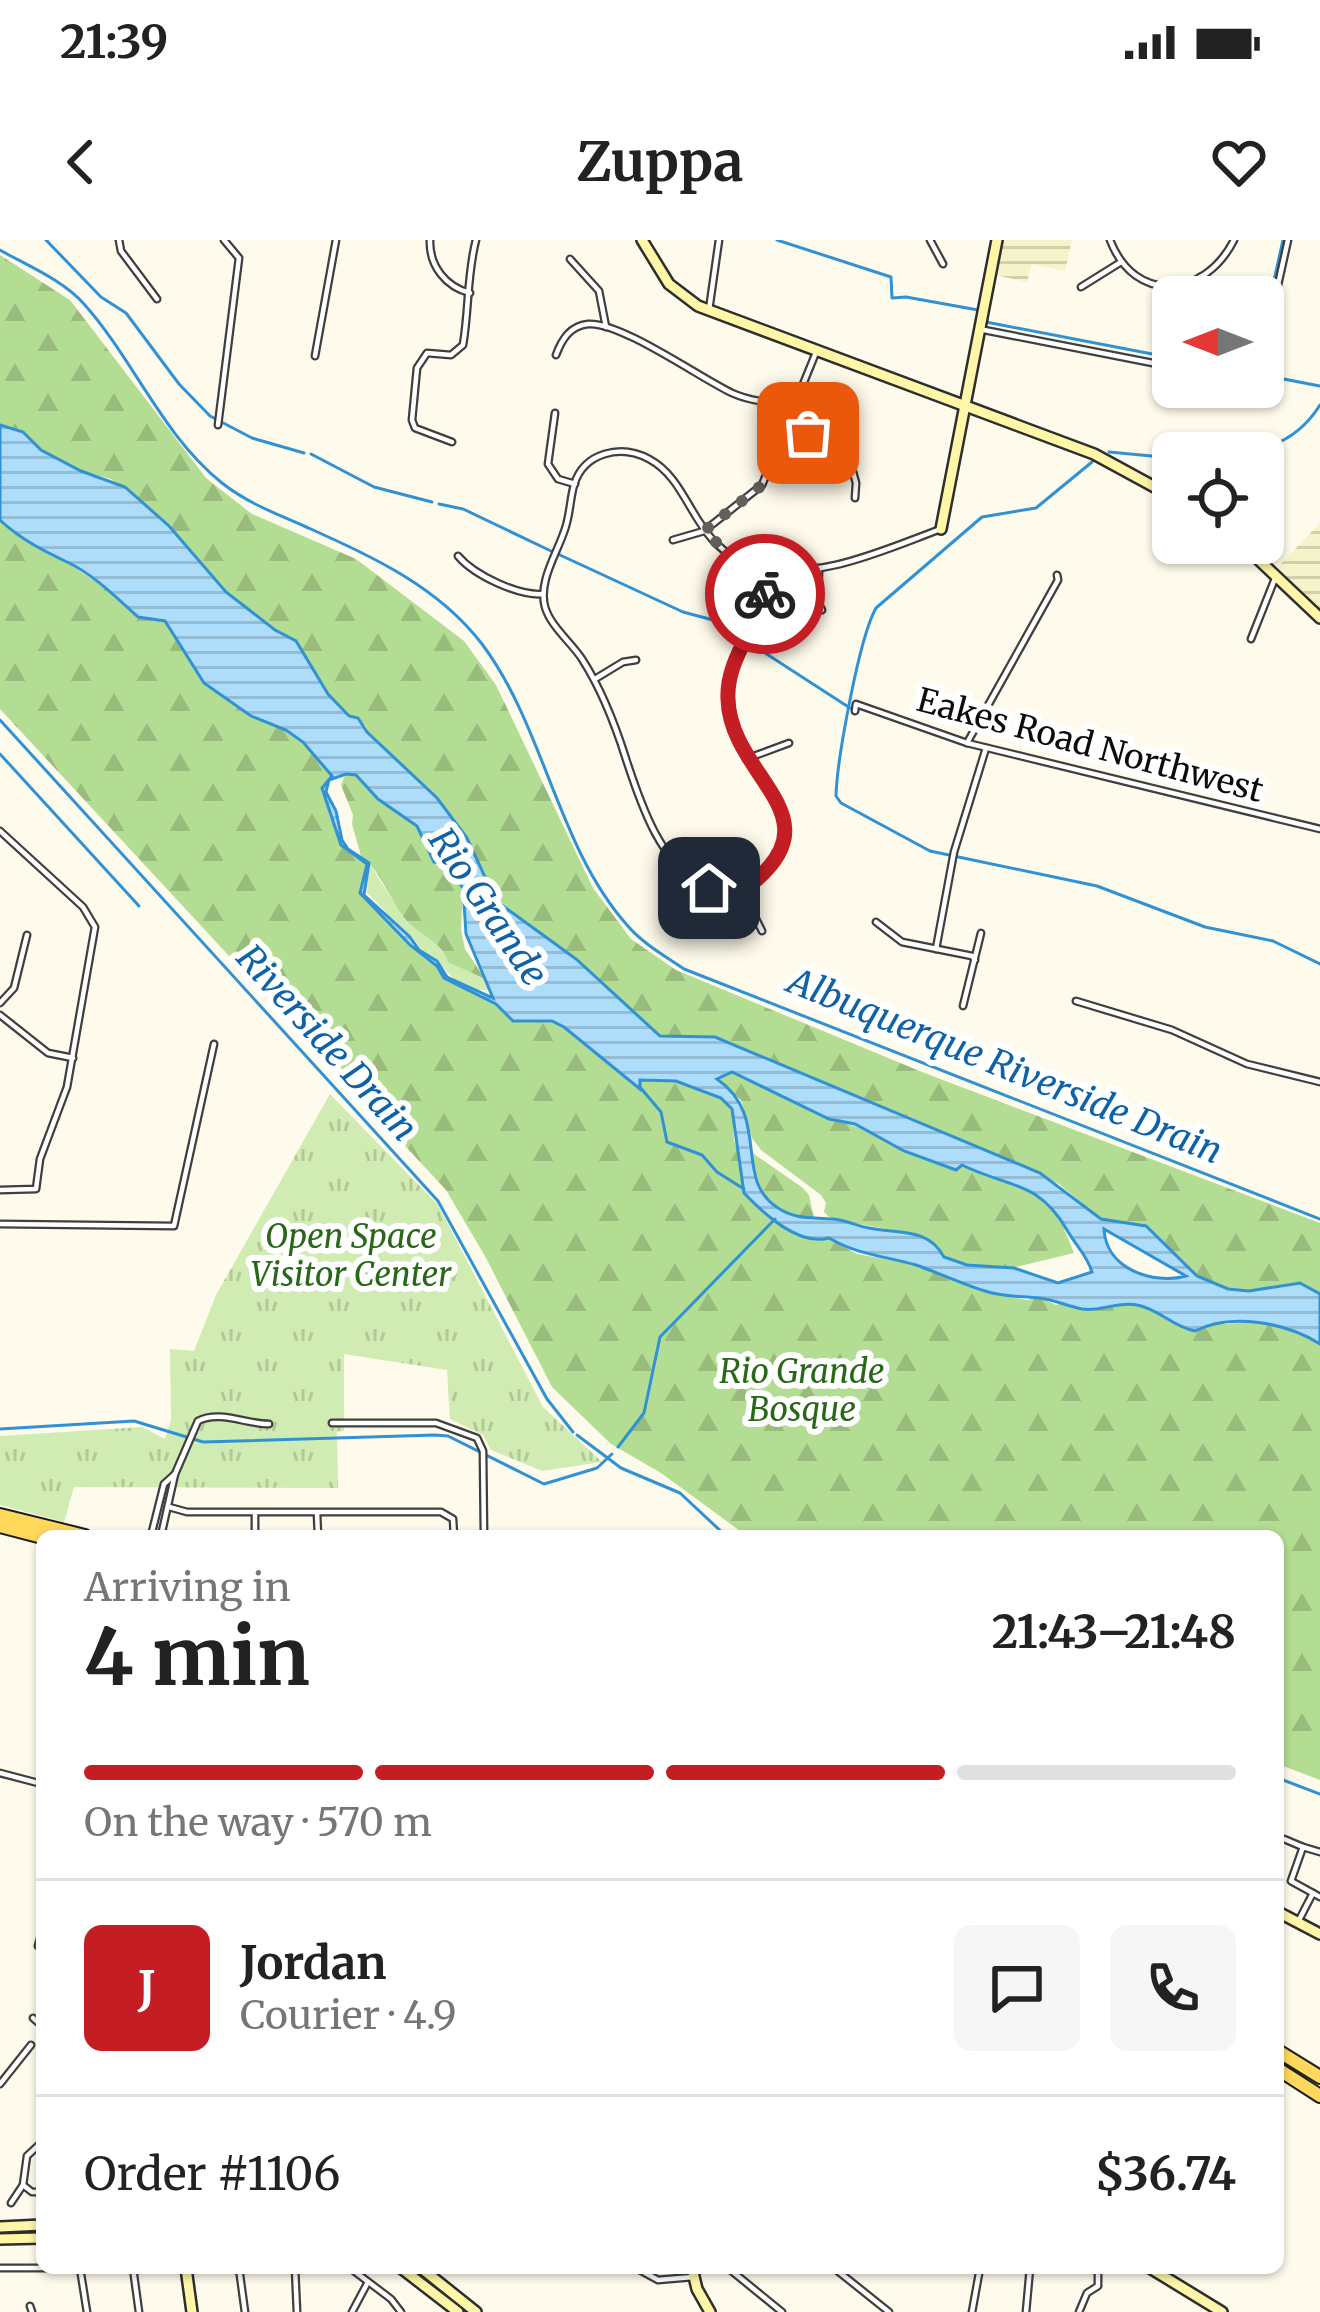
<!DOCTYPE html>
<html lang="en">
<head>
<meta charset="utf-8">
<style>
	:root { --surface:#fff; --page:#f6f6f6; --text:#222; --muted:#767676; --line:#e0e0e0; --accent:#c41d23 }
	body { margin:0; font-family:Merriweather,serif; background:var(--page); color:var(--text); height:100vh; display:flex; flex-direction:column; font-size:45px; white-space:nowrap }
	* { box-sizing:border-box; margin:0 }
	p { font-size:39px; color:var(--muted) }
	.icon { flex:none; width:66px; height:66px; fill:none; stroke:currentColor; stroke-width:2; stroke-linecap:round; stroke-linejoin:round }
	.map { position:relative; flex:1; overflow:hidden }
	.sheet { position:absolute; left:36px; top:1290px; width:1248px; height:744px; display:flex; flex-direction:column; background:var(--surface); border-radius:18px; box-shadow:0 3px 9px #0004 }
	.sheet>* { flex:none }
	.needle { width:78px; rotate:270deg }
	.tools { position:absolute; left:1152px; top:36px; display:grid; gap:24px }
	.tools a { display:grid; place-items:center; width:132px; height:132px; border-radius:18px; background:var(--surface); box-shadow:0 3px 9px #0004; font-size:60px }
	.pin { position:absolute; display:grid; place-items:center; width:102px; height:102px; color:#fff; margin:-51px; border-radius:24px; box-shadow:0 6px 18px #0006 }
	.courier { position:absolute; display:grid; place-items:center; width:120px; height:120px; margin:-60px; border:9px solid #c41d23; border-radius:50%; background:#fff; color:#222; box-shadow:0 3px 15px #0007 }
	.headline em { font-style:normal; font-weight:700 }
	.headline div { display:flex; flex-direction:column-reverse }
	.headline { display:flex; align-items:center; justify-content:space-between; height:204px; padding:0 48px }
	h1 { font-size:78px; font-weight:700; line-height:90px }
	.bar { display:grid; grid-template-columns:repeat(4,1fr); gap:18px 12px; align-content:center; height:144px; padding:0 48px }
	.bar i { height:15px; border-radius:9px; background:var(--line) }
	.bar .active { background:var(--accent) }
	.bar p { grid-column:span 4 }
	.line { display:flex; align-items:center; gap:30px; padding:0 48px; border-top:3px solid var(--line) }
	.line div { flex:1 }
	.round { display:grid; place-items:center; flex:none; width:126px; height:126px; border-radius:18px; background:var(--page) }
	.status { display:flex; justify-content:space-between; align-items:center; height:84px; padding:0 60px; background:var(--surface); direction:ltr }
	.status svg { height:33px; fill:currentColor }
	header { display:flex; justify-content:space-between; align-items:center; height:156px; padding:0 48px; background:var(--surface); font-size:54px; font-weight:700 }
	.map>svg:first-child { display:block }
</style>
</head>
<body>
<div class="status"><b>21:39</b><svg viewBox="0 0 49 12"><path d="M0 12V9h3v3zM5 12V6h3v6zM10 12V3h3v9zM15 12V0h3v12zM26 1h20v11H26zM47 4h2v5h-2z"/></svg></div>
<header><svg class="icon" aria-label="back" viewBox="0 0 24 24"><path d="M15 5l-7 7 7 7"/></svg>Zuppa<svg class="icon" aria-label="heart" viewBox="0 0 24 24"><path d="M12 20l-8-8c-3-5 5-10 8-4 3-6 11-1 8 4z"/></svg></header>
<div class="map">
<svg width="1320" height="2072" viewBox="0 0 1320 2072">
	<defs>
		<pattern id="farmland-rules" width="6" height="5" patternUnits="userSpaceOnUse" patternTransform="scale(3)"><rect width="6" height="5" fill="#f6f3ca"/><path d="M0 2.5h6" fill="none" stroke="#d2cfac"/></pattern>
		<pattern id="forest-firs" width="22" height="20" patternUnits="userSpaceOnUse" patternTransform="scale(3)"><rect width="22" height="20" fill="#b3dd92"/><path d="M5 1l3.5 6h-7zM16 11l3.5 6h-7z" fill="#99bc7d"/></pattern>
		<pattern id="park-tufts" width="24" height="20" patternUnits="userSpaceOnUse" patternTransform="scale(3)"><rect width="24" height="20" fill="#d0ecb3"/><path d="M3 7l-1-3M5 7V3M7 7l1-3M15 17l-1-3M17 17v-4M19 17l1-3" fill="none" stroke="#b1c999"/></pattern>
		<pattern id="water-rules" width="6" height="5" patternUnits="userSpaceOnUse" patternTransform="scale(3)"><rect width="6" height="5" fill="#adddfa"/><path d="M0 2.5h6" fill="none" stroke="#94bcd5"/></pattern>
	</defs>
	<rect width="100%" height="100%" fill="#fffbec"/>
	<g fill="url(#farmland-rules)">
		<path d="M 1003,0 L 1072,0 L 1065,31 L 1032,24 L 1027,42 L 995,35 Z"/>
		<path d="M 1320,283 L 1320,372 L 1277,328 Z"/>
	</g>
	<path fill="#d0ecb3" d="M 369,623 L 405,679 L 446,712 L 449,722 L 485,739 L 489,750 C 466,752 455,741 441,725 C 435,718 425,715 418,709 C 399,691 386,670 367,653 Z"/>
	<g fill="url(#forest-firs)">
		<path d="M 0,15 L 70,60 L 206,238 L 252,274 L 356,319 L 464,401 L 496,445 L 593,648 L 631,699 L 676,730 L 922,832 L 1320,983 L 1320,1054 L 1300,1043 L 1249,1051 L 1228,1049 L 1196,1036 L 1147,986 L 1101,979 L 1059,944 L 910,877 L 716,797 L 660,796 L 576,719 L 496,661 L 367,492 L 366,486 L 349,476 L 328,454 L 296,402 L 275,390 L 226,352 L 169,286 L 111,239 L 81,231 L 41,210 L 23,192 L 0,185 Z"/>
		<path d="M 0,280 L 12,292 L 65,321 L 124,361 L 132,372 L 165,381 L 204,444 L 251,476 L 286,490 L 303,502 L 332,536 L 322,549 C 330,572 336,611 361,616 L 352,584 L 353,575 L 341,545 L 346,533 L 356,535 L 378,559 L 418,586 L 425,608 L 445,623 L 463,648 L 461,690 L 465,709 L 485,739 L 448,722 C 444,703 419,695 406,680 C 391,662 384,637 366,621 L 360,653 L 424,718 L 437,726 L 444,738 L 496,764 L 513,780 L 552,781 L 564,787 L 639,840 L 676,841 L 721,858 L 732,870 L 734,900 L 756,966 L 787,989 L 829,998 L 857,1014 L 909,1023 L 984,1051 L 1026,1060 L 1040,1058 L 1056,1065 L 1066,1062 L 1090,1070 L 1124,1063 L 1143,1066 L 1161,1075 L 1207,1085 L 1253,1082 L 1277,1085 L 1317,1101 L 1320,1104 L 1320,1540 L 1278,1524 L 1278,1296 L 747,1296 L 661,1233 L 611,1204 L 552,1147 L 486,1018 L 446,950 L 0,469 Z"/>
		<path d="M 732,832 L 829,879 L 869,890 L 904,911 L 947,928 L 962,924 L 1029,949 L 1056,969 L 1074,1013 L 1012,1028 L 966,1025 L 944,1017 L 920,995 L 831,979 L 824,972 L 826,963 L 821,955 L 761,910 L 752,898 L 741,860 L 716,839 Z"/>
		<path d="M 751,912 L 803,948 L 809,955 L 814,978 C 772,981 756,948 751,912 Z"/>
	</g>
	<path fill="url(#park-tufts)" d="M 330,854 L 438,965 L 543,1167 L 602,1222 L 542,1231 L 491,1210 L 483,1195 L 450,1179 L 447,1130 L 344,1114 L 344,1191 L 337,1192 L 338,1248 L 74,1247 L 64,1282 L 0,1265 L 0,1196 L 142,1187 L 165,1199 L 171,1180 L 170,1109 L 194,1111 L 216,1055 Z"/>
	<path fill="url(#water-rules)" stroke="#3092d5" stroke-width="3" fill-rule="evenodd" d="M 0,185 L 23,192 L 41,210 L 81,231 L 125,247 L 169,286 L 226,352 L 275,390 L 296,401 L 328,454 L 349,476 L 358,478 L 367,492 L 437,558 L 467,598 L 496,661 L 576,719 L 660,796 L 715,797 L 1040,933 L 1101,979 L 1146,986 L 1197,1036 L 1228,1049 L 1249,1051 L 1300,1043 L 1320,1054 L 1320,1104 C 1287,1083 1231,1072 1195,1091 C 1173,1087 1159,1069 1137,1065 C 1118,1061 1100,1072 1082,1069 C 1067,1066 1055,1060 1039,1058 C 1022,1056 1002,1057 985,1051 C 962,1044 939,1033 916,1025 C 885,1016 858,1015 829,998 C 798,1006 764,974 744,953 L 732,869 L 721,858 L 676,841 L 640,840 L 640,849 L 564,787 L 552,781 L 513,781 L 496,764 L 444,738 L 437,726 L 410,705 L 360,653 L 367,624 L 341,605 L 322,548 L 332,536 L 303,502 L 286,490 L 251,476 L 204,443 L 165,381 L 138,377 C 118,359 93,334 67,322 C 44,311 20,299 0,280 ZM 346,534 L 356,535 L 378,559 L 417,586 L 434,622 L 445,623 L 463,648 L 466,694 L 493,758 L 447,737 L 437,721 L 419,710 L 409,696 L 364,655 L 369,623 L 348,609 L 342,600 L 336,571 L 326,552 L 329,540 ZM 732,832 L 829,879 L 855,884 L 904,911 L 956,930 L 962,925 C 1009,948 1038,940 1067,990 C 1076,1006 1087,1015 1092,1032 L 1058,1043 L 1014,1028 L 967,1025 L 944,1017 C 928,987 898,994 869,988 C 857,986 846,980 833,979 C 812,977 796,980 778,968 C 732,939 772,877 717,839 ZM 1104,989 L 1186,1036 C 1153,1045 1106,1029 1104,989 Z"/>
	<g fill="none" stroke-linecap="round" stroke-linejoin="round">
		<g stroke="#3092d5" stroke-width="3">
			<path d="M 46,0 L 101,57 L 126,73 L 179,144 L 210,176 L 252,198 L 304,213"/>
			<path d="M 777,0 L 891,37 L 892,58 L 906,57 L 978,70 L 978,76"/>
			<path d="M 0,10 C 28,26 63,40 84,64 C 134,120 162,195 222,243 C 246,262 274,273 302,285 C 368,315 436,344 482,404 C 545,488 557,606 627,685 C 642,703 665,716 684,729 L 1320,979"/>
			<path d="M 986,82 L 1173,118"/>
			<path d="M 1263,90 L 1283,0"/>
			<path d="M 1263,135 L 1320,146"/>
			<path d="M 1109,212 L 1173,218"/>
			<path d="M 1241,213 C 1275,209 1302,194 1320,165"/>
			<path d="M 311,214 L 374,247 L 432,262"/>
			<path d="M 1092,222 L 1036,268 L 982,277 L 876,368 C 859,398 837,520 836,556 L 841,563 L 930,611 L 1097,646 L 1205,687 L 1273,701 L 1320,724"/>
			<path d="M 439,264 L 463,269 L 551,311"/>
			<path d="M 560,315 L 683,372 L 717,381 L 743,396"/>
			<path d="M 748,402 L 850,468"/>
			<path d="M 0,480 L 438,961 L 547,1159 L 573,1192"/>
			<path d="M 0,514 L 139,666"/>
			<path d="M 639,846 L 661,872 L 667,902 L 702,915 L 717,932 L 744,949"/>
			<path d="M 0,1189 L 134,1181 L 203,1202 L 435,1195 L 448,1196 L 544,1244 L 597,1228 L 612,1214"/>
			<path d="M 577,1195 L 621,1228 L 680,1253 L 726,1296"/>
			<path d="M 618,1207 L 644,1173 L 660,1097 L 775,979"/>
			<path d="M 1278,1538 L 1320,1554"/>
		</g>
		<defs>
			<g id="street">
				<path d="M 119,0 L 121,11 L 157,59"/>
				<path d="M 430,0 C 429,26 446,47 470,53"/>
				<path d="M 930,0 L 943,24"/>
				<path d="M 1110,0 C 1135,65 1205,58 1234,0"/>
				<path d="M 570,19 L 599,51 L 606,87"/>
				<path d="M 1200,37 L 1212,57"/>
				<path d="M 1081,47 L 1121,22"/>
				<path d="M 709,70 L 719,0"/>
				<path d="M 979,89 L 1173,127"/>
				<path d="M 1263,112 L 1288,0"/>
				<path d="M 556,115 C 562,99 570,86 588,84 C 620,81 700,138 732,153 C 752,162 774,163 796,165"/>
				<path d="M 315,116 L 336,0"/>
				<path d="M 555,173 L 548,224 L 558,239 L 575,244"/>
				<path d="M 791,178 L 850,221 L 856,243 L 855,258"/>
				<path d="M 218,185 L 239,18 L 224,0"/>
				<path d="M 452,202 L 415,188 L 412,180 L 417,128 L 427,113 L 451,115 L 463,105 C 469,70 467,34 476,0"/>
				<path d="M 673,300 L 704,291 L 762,245 L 817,110"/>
				<path d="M 458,316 C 474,335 518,356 543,354"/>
				<path d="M 819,328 L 818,363 L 822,370"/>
				<path d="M 1251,399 L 1276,336"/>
				<path d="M 595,439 L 623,422 L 636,420"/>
				<path d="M 855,471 L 856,464 L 967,503 L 1320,589"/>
				<path d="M 967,503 L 1058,340 L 1057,335"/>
				<path d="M 746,519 L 789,503"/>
				<path d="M 0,591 L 83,667 L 95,687 L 67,847 L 40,919 L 36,949 L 0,950"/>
				<path d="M 742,651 C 731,650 716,651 706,646 C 661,627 640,562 626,519 C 615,484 602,450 582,419 C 571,402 551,387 545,367 C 538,341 557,314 565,289 C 570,275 570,259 574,245 C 584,212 621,204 649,219 C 694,243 691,309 756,326 C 818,342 883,310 941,289"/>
				<path d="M 742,651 C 845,577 730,539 727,460 C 726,413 764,375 769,328"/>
				<path d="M 742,651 L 762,691"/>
				<path d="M 876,682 L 902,702 L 972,716 L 975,720"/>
				<path d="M 936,709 L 954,612 L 986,508"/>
				<path d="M 1076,761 L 1172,790 L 1247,824 L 1320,842"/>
				<path d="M 0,763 L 14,748 L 27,695"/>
				<path d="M 963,766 L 981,693"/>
				<path d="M 0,775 L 48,813 L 73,818"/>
				<path d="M 0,984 L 174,986 L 214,804"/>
				<path d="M 332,1183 L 436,1183 L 477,1198 L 483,1211 L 484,1296"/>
				<path d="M 169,1267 L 187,1272 L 441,1272 L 453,1279 L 454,1296"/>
				<path d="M 317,1273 L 318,1296"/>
				<path d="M 255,1293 L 255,1275"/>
				<path d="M 151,1296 L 164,1244 L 175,1234"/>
				<path d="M 161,1296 L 175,1234 L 198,1181 C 219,1170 246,1184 269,1184"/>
				<path d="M 0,1533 L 42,1544"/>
				<path d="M 1284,1599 L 1303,1607"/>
				<path d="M 1320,1612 L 1303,1607 L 1291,1641 L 1320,1657"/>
				<path d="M 1299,1680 L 1313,1653"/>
				<path d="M 38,1706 L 42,1692"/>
				<path d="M 33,1778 L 42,1786"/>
				<path d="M 0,1844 L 31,1805"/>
				<path d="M 23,1945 L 32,1952 L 42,1952"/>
				<path d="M 11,1963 L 23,1945 L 27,1916 L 42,1902"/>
				<path d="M 0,2028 L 61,2028"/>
				<path d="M 80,2028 L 87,2072"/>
				<path d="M 133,2028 L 139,2072"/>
				<path d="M 239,2028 L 245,2072"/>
				<path d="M 295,2028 L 297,2072"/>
				<path d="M 350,2028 L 391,2059 L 401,2072"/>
				<path d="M 636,2028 L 658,2040 L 693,2037"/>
				<path d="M 728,2028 L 782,2072"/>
				<path d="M 834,2028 L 889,2072"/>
				<path d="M 30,2066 L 32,2072"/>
				<path d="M 352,2072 L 368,2042"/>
				<path d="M 972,2072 L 980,2028"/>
				<path d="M 1026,2072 L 1030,2028"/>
				<path d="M 1079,2072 L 1087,2053 L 1098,2046 L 1098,2028"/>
			</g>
			<g id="secondary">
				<path d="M 642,0 L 669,44 L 698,66 L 1094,214 L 1173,257"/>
				<path d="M 941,289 L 997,0"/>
				<path d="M 1241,303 L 1320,378"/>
				<path d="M 1278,1672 L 1320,1694"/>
				<path d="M 0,1987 L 42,1985"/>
				<path d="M 0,1999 L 42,1998"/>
				<path d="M 186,2028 L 192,2072"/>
				<path d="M 401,2028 L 458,2072"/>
				<path d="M 421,2028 L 476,2072"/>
				<path d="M 692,2028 L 697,2049 L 710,2072"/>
				<path d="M 1150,2028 L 1222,2072"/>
			</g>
			<g id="primary">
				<path d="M 0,1275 L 85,1296"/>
				<path d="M 0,1286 L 42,1297"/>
				<path d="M 1278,1811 L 1320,1837"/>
				<path d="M 1278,1829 L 1320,1856"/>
			</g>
		</defs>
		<use href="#street" stroke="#3f3f3f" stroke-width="9"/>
		<use href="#secondary" stroke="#2e2e2e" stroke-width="14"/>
		<use href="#primary" stroke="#1d1d1d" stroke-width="16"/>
		<use href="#street" stroke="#fff" stroke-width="4.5"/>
		<use href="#secondary" stroke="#fff6a7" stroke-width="9"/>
		<use href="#primary" stroke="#ffd85c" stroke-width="12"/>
	</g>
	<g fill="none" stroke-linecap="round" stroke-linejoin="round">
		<path stroke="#61605a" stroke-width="12" stroke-dasharray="0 21.6" d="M 765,354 L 769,328 L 730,315 L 704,291 L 762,245 L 791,178 L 808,193"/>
		<path stroke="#c41d23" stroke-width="15" d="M 709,648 L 742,651 C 845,578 730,539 728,459 C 726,421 755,390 765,354"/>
	</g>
	<g text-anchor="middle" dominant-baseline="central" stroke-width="12" stroke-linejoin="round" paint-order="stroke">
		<g font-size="33" fill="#0c0c0c" stroke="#fff">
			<text transform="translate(1090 505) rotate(15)">Eakes Road Northwest</text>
		</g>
		<g font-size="33" font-style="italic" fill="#296819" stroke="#fff">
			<text x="351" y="996">Open Space<tspan x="351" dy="38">Visitor Center</tspan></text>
			<text x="802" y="1131">Rio Grande<tspan x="802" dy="38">Bosque</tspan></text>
		</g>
		<g font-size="36" font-style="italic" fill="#0f62a5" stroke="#fff">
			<text transform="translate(488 667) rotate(56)">Rio Grande</text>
			<text transform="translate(327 803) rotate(48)">Riverside Drain</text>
			<text transform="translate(1005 826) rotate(22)">Albuquerque Riverside Drain</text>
		</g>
	</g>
</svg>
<div class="tools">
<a><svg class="needle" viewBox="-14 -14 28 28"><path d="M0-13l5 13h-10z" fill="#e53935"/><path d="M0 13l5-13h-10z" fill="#767676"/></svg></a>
<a><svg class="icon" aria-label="locate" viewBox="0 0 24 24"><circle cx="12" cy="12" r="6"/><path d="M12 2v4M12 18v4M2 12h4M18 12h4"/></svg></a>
</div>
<div class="pin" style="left:808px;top:193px;background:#ea580c"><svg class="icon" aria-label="bag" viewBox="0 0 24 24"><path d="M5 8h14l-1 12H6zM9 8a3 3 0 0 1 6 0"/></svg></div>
<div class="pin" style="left:709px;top:648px;background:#1f2937"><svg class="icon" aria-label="home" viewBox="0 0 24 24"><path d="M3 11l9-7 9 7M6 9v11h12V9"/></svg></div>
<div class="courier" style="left:765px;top:354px"><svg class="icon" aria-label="bike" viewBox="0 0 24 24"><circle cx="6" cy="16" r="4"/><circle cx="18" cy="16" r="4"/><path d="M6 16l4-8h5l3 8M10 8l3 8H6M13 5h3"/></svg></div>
<section class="sheet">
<div class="headline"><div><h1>4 min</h1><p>Arriving in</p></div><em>21:43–21:48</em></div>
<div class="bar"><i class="active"></i><i class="active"></i><i class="active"></i><i></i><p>On the way · 570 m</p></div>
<div class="line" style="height:216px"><b class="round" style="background:var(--accent);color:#fff">J</b><div><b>Jordan</b><p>Courier · 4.9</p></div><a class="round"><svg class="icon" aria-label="chat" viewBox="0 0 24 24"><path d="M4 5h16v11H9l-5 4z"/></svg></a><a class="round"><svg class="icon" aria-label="phone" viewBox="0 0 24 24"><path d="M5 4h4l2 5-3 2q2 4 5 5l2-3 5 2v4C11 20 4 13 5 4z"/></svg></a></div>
<div class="line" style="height:156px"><div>Order #1106</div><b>$36.74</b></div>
</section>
</div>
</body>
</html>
